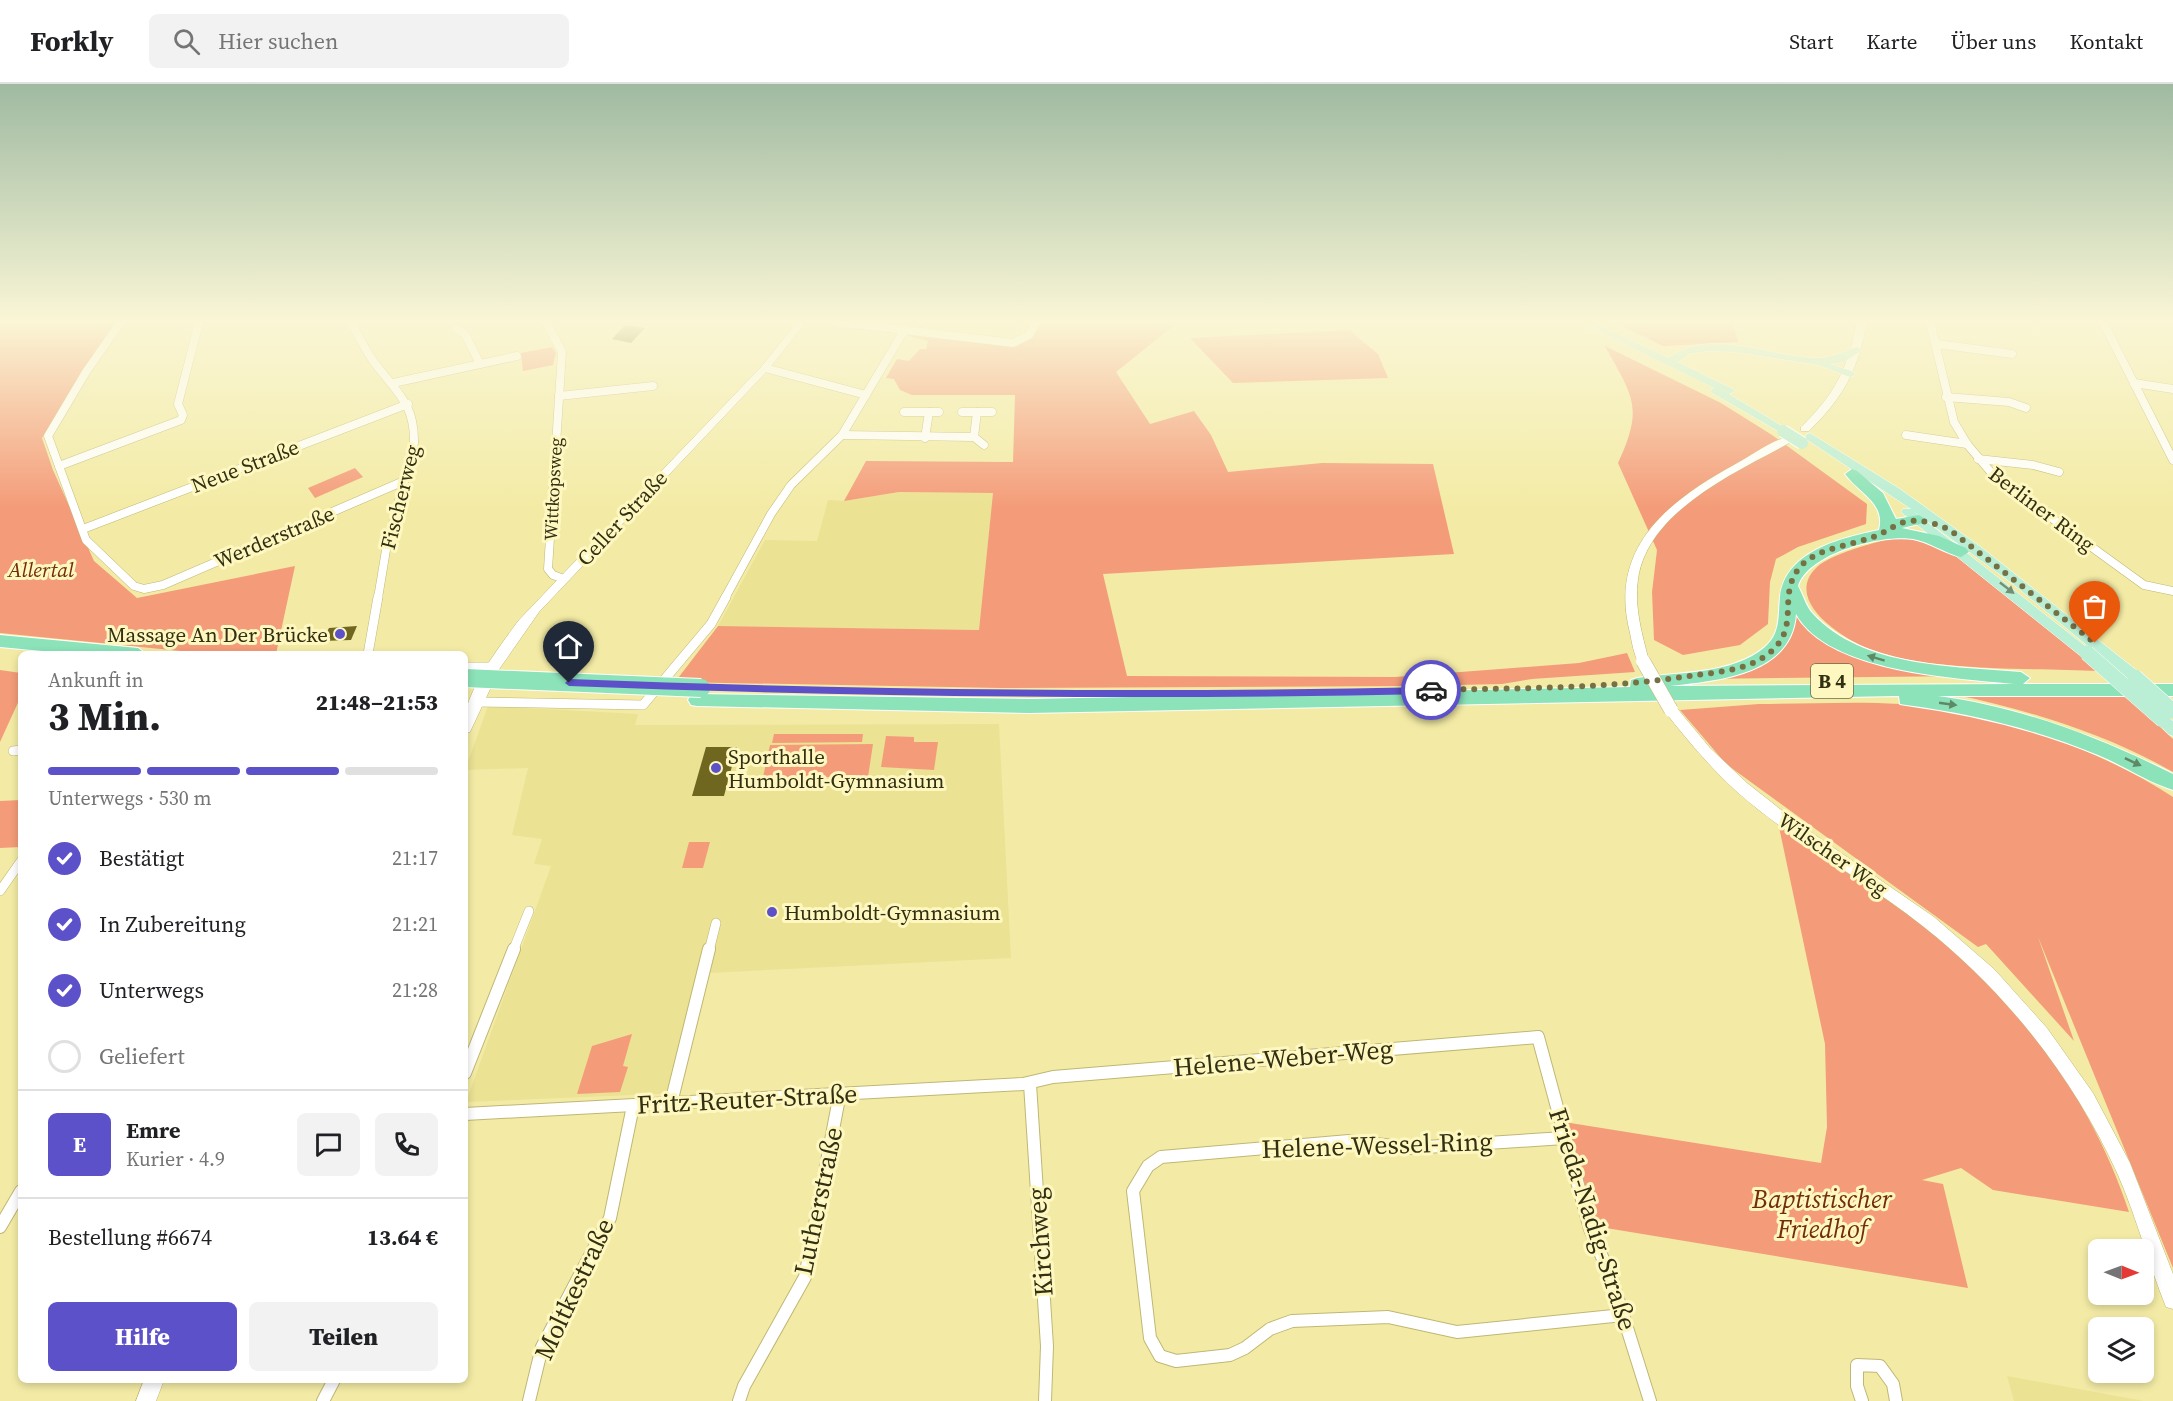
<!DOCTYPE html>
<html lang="de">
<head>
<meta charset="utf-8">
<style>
	:root { --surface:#fff; --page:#f2f2f2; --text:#202124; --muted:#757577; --line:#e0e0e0; --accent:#5d51ca }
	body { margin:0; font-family:"Source Serif 4",serif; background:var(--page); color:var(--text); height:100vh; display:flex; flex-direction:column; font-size:22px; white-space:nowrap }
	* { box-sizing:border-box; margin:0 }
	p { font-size:20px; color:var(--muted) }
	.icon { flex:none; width:33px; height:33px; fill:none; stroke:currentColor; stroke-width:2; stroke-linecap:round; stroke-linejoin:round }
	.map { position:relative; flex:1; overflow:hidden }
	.panel { position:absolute; left:18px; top:567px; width:450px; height:732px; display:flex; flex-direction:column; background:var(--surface); border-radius:9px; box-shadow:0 3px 9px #0003 }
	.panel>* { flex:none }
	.needle { width:39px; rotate:91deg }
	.tools { position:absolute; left:2088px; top:1155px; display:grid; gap:12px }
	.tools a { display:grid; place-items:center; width:66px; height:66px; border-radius:9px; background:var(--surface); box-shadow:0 3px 9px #0003; font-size:30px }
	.pin { position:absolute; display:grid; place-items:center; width:51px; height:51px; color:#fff; margin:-62px -26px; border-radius:50% 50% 50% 0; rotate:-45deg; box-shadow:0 0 6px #0007 }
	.pin .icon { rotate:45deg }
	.courier { position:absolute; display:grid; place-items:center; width:60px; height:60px; margin:-30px; border:4px solid #5d51ca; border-radius:50%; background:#fff; color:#222; box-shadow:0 2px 8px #0007 }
	.overview em { font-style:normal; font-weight:800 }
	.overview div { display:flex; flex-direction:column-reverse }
	.overview { display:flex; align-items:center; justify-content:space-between; height:102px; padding:0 30px }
	h1 { font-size:39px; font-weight:800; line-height:45px }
	.bar { display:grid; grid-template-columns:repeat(4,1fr); gap:9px 6px; align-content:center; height:72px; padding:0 30px }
	.bar i { height:8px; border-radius:4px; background:var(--line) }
	.bar .on { background:var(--accent) }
	.bar p { grid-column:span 4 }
	.line { display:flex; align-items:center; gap:15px; padding:0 30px; border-top:2px solid var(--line) }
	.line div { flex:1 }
	.round { display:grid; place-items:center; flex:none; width:63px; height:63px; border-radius:9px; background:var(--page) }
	ol { padding:0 30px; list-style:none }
	li { display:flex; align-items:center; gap:18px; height:66px }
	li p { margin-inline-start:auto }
	li .icon { padding:6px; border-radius:50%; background:var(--accent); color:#fff; stroke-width:4 }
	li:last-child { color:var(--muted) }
	li i { width:33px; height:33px; border:3px solid var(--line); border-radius:50% }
	.button { display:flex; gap:12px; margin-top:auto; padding:12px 30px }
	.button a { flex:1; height:69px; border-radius:9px; background:var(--accent); color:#fff; font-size:24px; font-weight:800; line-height:69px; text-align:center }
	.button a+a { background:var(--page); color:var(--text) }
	header { display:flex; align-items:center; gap:36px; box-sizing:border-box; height:84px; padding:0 30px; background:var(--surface); border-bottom:2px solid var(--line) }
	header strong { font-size:28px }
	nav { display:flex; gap:33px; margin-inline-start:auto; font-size:21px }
	.search { width:420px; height:54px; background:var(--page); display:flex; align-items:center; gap:15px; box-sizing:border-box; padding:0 21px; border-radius:9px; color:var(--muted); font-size:22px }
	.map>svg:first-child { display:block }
</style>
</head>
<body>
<header>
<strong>Forkly</strong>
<div class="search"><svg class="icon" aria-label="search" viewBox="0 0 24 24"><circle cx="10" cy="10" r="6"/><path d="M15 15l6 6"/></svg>Hier suchen</div>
<nav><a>Start</a><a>Karte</a><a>Über uns</a><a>Kontakt</a></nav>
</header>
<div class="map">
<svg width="2173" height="1317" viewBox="0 0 2173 1317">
	<rect width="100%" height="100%" fill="#f3eba5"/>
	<g fill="#ebe293">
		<path d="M 899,408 L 993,409 L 979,546 L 718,542 L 765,456 L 817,457 L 828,416 L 844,417 Z"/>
		<path d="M 488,622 L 638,630 L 635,641 L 999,640 L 1011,874 L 709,889 L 680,1009 L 466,1018 L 551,782 L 534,780 L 542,755 L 512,751 L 528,684 L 465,686 Z"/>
		<path d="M 2007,1292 L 2144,1317 L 2014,1317 Z"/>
	</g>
	<g fill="#f49c79">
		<path d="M 0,238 L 116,238 L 42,354 L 53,386 L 94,477 L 137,514 L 295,482 L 276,570 L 211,570 L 0,549 Z"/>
		<path d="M 1035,238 L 1178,238 L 1116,288 L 1150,340 L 1194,327 L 1211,351 L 1228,388 L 1322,379 L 1433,380 L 1454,470 L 1103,490 L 1127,592 L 1395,593 L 1579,579 L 1627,569 L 1635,588 L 1532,595 L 1502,600 L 1408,602 L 1001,604 L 675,598 L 718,542 L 979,546 L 993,409 L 899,408 L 844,417 L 866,377 L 1013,378 L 1015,311 L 912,311 L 900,306 L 894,295 L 886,294 L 897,275 L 909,277 L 920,265 L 926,265 L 928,257 L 908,252 L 910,248 L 1017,263 Z"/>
		<path d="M 1613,238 L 1733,238 L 1738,258 L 1663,262 Z"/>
		<path d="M 1349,246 L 1378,270 L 1388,294 L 1233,299 L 1190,254 Z"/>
		<path d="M 1605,262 L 1721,319 L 1772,351 L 1867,420 L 1866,440 L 1798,463 L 1776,475 L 1770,498 L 1768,540 L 1740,561 L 1683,571 L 1654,556 L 1652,508 L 1657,466 L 1618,379 C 1644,323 1633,313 1605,262 Z"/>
		<path d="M 552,263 L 556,269 L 553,281 L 523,287 L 521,269 Z"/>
		<path d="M 355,384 L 363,393 L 315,414 L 308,404 Z"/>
		<path d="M 1907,452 L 1952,467 L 2099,587 C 2033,584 1933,588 1872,566 C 1846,557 1781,517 1817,483 C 1832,469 1887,454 1907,452 Z"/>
		<path d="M 1793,527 L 1834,559 L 1969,592 L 1699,595 L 1753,584 Z"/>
		<path d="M 0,586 L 21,589 L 21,612 L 0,658 Z"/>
		<path d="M 1957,611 L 2128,613 L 2173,655 L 2173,688 C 2106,650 2032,627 1957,611 Z"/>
		<path d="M 1759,620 C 1806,620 1854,617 1900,620 C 1990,626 2098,664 2173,713 L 2173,1184 L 2038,853 L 2074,957 L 1986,860 L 1978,863 L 1726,680 L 1680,626 Z"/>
		<path d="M 774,650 L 863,650 L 862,658 L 772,659 Z"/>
		<path d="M 886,652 L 914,653 L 914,658 L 938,658 L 934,686 L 881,683 Z"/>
		<path d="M 873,660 L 868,693 L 763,693 L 770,661 Z"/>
		<path d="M 755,695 L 944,697 L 943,703 L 754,702 Z"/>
		<path d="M 21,716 L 21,763 L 0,764 L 0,717 Z"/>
		<path d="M 1779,743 C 1828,777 1881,809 1928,846 C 2021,920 2092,1016 2129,1128 L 1993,1106 L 1961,1084 L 1922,1096 L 1943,1100 L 1968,1204 L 1594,1142 L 1564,1038 L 1821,1079 L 1827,1043 L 1825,960 Z"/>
		<path d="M 689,758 L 710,758 L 703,784 L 682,784 Z"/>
		<path d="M 632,950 L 623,982 L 628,983 L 620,1008 L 577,1010 L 592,962 Z"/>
	</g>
	<g fill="#6f671f">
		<path d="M 625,241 L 645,244 L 631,259 L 612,255 Z"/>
		<path d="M 357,542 L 351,556 L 322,557 L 329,544 Z"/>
		<path d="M 706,663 L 737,663 L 724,712 L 692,712 Z"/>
	</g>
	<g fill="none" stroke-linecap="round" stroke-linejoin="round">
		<defs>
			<g id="street-far2">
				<path d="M 121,238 L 86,288 L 48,352 L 86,456 L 134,502 L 144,505 L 163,501 L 404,397"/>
				<path d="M 351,238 C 359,252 365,266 374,278 C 396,308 415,319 414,359 L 386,466 L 378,514"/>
				<path d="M 546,238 L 562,268 L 548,485 L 553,491 L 564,495"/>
				<path d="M 837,238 L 1013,259 L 1029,251 L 1036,238"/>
				<path d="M 1930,238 L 1954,338 L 1967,360 L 1995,393 L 2144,501 L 2173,507"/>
				<path d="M 2103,238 L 2173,376"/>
				<path d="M 456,245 L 465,250 L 480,280"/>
				<path d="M 1937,260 L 2012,270"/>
				<path d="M 765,284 L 866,311"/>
				<path d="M 393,299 L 517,272"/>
				<path d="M 2134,299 L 2173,305"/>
				<path d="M 559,312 L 653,302"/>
				<path d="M 1946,313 L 2009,318 L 2026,324"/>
				<path d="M 904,328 L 939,328"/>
				<path d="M 962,328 L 992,328"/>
				<path d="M 842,351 L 974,353 L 984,361"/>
				<path d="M 1906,351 L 1967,360"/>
				<path d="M 974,353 L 977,328"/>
				<path d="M 925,354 L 929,328"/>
				<path d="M 1978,375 L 2033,381 L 2059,388"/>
				<path d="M 59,382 L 181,336 L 183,331 L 178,320 L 199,238"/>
				<path d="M 83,445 L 408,320"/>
				<path d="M 725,514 L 771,430 L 791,401 L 842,351 L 905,245"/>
			</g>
			<g id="street-far1">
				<path d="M 368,570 L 378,513"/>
				<path d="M 465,583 L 492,583"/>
				<path d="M 476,618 L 643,621 L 711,540 L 726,513"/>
				<path d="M 13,667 L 21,666"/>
				<path d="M 0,807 L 21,777"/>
				<path d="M 513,867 L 529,827"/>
				<path d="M 709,867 L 716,839"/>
			</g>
			<g id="street">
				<path d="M 465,989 L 514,865"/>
				<path d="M 1030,1000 L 1047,1262 L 1045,1317"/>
				<path d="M 671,1019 L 709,865"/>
				<path d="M 465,1030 L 1023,1000 L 1053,993 L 1538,953 L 1590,1145 L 1612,1196 L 1650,1317"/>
				<path d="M 1564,1054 L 1411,1064 L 1349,1057 L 1161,1073 L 1148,1082 L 1133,1107 L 1150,1254 L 1160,1272 L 1176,1277 L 1230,1271 L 1245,1264 L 1270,1245 L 1292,1237 L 1388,1233 L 1457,1248 L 1623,1231"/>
				<path d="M 0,1143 L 21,1107"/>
				<path d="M 323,1317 L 334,1296"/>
				<path d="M 529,1317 L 542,1263 L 610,1134 L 633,1022"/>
				<path d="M 739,1317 L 744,1302 L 805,1193 L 840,1009"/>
				<path d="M 1862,1317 L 1857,1302 L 1857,1281 L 1880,1282 L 1893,1300 L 1896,1317"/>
			</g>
			<g id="secondary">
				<path d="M 797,238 L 806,238 L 768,286 L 539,528 L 500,584 L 470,648 L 465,649 C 465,642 464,632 466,625 C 476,593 499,563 519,536 L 762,282 Z"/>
				<path d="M 1857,238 L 1867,238 C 1858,286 1843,314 1809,347 L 1801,347 L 1801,343 C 1835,310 1848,284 1857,238 Z"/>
				<path d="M 1787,353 L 1792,356 L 1791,358 C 1737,388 1648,426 1638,495 C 1634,523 1642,550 1649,577 L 1647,580 L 1639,580 C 1634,571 1632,559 1630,549 C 1608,464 1667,418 1734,381 C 1751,372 1769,358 1787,353 Z"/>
				<path d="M 1671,621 L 1676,623 L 1710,664 L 1747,699 L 1799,740 L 1934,833 L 1994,885 L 2047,944 L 2093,1009 L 2130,1079 L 2173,1190 L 2173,1225 L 2166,1223 C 2148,1179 2137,1134 2118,1091 C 2074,994 2007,909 1924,843 C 1863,795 1794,758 1736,707 C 1710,683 1688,657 1666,629 L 1664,626 Z"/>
				<path d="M 144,1296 L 164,1296 L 156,1317 L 136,1317 Z"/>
			</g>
			<g id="primary">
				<path d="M 1579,238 L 1593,238 L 1669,274 C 1712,242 1770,274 1818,274 C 1834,274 1843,267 1857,263 L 1862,266 L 1844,278 L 1830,280 L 1854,288 L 1854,292 L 1850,293 L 1818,281 L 1734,268 L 1708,267 L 1689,270 L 1678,278 L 1733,305 L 1735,307 L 1729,310 L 1787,345 L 1787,349 L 1783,350 L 1712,309 L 1710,307 L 1714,304 Z"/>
				<path d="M 1810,349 L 1900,405 L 1982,464 L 2140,589 L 2142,593 L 2140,597 L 2130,597 L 2013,500 L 1912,426 L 2094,569 L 2092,573 L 2082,573 L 1901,428 L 1903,425 L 1911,425 L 1806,355 L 1806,351 Z"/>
				<path d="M 2163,630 L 2173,637 L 2173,652 L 2168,650 L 2156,636 Z"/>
			</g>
			<g id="highway">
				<path d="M 1852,385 L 1857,387 L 1883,409 L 1896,435 L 1919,431 L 1927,436 L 1924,439 L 1902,444 L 1939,452 L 1966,464 L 1969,468 L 1961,473 C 1944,469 1930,458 1913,455 C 1882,450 1808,469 1798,502 C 1803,511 1806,523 1813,530 C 1863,584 1953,582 2021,588 L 2030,594 L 2023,600 L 2173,600 L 2173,612 L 1938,612 C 2021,623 2099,653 2173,690 L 2173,706 C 2147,698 2123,681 2098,671 C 2035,645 1973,630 1906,621 L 1900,620 L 1899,612 L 1029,629 L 697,622 L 691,621 L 688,616 L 691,611 L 697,610 L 1029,615 L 1630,603 L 1631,596 L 1637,594 C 1677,588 1732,591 1765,563 C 1781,549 1778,532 1780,513 C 1785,467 1841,454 1879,446 C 1886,419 1859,409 1845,390 ZM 1796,530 C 1828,588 1955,594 2014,600 L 1670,602 C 1717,597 1792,591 1796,530 Z"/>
				<path d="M 0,551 L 138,564 L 146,570 L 74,570 L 0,563 Z"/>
			</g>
		</defs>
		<use href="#street-far2" stroke="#bfb773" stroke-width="9"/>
		<use href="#street-far1" stroke="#bfb773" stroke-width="10"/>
		<use href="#street" stroke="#bfb773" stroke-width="14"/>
		<use href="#secondary" stroke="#bfb773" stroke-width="1"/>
		<use href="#primary" stroke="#fff" stroke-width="1"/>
		<use href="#highway" stroke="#fff" stroke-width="2"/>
		<use href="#street-far2" stroke="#fff" stroke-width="8"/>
		<use href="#street-far1" stroke="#fff" stroke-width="9"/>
		<use href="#street" stroke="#fff" stroke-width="12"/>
		<use href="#secondary" fill="#fff" fill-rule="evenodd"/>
		<use href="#primary" fill="#baeed5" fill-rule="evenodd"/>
		<use href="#highway" fill="#8ce3b9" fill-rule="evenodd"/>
		<defs>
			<path id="secondary-bridge" d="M 1643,577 L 1671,626"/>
			<path id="primary-bridge-far1" d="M 1783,347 L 1802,359"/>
			<g id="primary-bridge">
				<path d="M 2087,569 L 2163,636"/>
				<path d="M 2135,593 L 2173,627"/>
			</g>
			<path id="highway-bridge" d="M 465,594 L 701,604"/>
		</defs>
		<use href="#secondary-bridge" stroke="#bfb773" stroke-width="15" stroke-linecap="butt"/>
		<use href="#primary-bridge-far1" stroke="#fff" stroke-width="14" stroke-linecap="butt"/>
		<use href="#primary-bridge" stroke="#fff" stroke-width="16" stroke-linecap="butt"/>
		<use href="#highway-bridge" stroke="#fff" stroke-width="20" stroke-linecap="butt"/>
		<use href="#secondary-bridge" stroke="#fff" stroke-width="14"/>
		<use href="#primary-bridge-far1" stroke="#baeed5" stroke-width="12"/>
		<use href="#primary-bridge" stroke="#baeed5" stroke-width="15"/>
		<use href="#highway-bridge" stroke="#8ce3b9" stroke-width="18"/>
	</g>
	<defs><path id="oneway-solid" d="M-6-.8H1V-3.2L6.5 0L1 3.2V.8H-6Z" transform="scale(1.5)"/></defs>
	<use fill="#768e74" href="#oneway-solid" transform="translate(2007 504) rotate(38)"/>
	<g fill="#5f8966">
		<use href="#oneway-solid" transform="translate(1876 574) rotate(-163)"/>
		<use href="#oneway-solid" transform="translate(1948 620) rotate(8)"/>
		<use href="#oneway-solid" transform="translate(2133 678) rotate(25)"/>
	</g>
	<linearGradient id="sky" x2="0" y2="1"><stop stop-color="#9fbaa1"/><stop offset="0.56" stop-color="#faf6d6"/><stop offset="1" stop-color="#faf6d6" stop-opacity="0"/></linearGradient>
	<rect width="2173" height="423" fill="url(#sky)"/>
	<path fill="#5d51ca" d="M 569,595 C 857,606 1144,609 1431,603 L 1436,606 L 1431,610 C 1144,616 857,613 569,602 L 565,599 Z"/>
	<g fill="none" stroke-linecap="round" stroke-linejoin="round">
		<path stroke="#767145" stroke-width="6" stroke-dasharray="0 10.8" d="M 1431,606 C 1518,604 1604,605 1690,592 C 1716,588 1746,587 1768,570 C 1801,545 1778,515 1797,487 C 1812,463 1854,462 1878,451 C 1890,446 1897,438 1911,437 C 1925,436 1938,440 1950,446 L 2095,559"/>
	</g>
	<g fill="#5d51ca" stroke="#fef8c0" stroke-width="2">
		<circle cx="340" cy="550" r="6"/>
		<circle cx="716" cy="684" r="6"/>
		<circle cx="772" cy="828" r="6"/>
	</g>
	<g text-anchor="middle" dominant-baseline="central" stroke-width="6" stroke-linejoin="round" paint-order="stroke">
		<g font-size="18" fill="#322f12" stroke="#fef8c0">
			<text transform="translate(553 405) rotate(-87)">Wittkopsweg</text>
		</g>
		<rect fill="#fef8c0" stroke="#6f6b46" stroke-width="1.5" x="1811" y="580" width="42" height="34" rx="4.5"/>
		<g font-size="20" font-weight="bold" fill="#322f12">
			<text x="1832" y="597">B 4</text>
		</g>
		<g font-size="21" fill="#322f12" stroke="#fef8c0">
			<text transform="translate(245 382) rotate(-21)">Neue Straße</text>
			<text transform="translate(400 413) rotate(-76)">Fischerweg</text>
			<text transform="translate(2042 425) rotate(37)">Berliner Ring</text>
			<text transform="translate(622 434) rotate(-47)">Celler Straße</text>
			<text transform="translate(274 453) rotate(-23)">Werderstraße</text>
			<text transform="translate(1833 770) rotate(35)">Wilscher Weg</text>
		</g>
		<g font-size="21" font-style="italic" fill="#742d0b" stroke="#fef8c0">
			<text x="41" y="485">Allertal</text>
		</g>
		<g font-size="21" fill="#322f12" stroke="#fef8c0" text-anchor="start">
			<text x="328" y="550" text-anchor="end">Massage An Der Brücke</text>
			<text x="728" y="672">Sporthalle<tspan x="728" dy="24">Humboldt-Gymnasium</tspan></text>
			<text x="784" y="828">Humboldt-Gymnasium</text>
		</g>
		<g font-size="26" fill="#322f12" stroke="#fef8c0">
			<text transform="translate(1283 974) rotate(-5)">Helene-Weber-Weg</text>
			<text transform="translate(747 1015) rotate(-3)">Fritz-Reuter-Straße</text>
			<text transform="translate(1377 1061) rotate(-2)">Helene-Wessel-Ring</text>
			<text transform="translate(818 1117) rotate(-78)">Lutherstraße</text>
			<text transform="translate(1593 1135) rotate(72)">Frieda-Nadig-Straße</text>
			<text transform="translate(1040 1158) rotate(-94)">Kirchweg</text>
			<text transform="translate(574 1205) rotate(-65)">Moltkestraße</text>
		</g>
		<g font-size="26" font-style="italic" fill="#742d0b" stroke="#fef8c0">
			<text x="1822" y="1115">Baptistischer<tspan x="1822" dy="30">Friedhof</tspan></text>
		</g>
	</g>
</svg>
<div class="tools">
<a><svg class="needle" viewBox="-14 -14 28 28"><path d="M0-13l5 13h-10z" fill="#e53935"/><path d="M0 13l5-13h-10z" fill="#757577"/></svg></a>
<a><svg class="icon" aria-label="layers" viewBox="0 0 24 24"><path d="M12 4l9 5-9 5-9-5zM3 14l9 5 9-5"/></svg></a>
</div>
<div class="pin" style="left:2095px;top:559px;background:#ea580c"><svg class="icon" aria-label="bag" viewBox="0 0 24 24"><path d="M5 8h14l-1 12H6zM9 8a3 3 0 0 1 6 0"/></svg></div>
<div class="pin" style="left:569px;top:599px;background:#1f2937"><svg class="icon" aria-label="home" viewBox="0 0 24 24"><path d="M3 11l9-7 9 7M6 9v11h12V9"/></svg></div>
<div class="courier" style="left:1431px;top:606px"><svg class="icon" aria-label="car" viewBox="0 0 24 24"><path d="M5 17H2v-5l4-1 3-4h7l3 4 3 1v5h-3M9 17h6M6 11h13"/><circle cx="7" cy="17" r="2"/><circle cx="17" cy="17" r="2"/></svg></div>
<section class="panel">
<div class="overview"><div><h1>3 Min.</h1><p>Ankunft in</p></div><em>21:48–21:53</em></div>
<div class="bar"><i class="on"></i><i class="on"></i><i class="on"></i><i></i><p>Unterwegs · 530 m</p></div>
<ol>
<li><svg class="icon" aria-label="check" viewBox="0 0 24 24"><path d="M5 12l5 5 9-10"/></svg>Bestätigt<p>21:17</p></li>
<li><svg class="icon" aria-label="check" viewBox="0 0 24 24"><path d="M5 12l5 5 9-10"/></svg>In Zubereitung<p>21:21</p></li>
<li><svg class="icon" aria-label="check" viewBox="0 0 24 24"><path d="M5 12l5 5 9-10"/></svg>Unterwegs<p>21:28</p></li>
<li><i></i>Geliefert</li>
</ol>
<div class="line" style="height:108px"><b class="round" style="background:var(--accent);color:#fff">E</b><div><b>Emre</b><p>Kurier · 4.9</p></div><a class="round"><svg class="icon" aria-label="chat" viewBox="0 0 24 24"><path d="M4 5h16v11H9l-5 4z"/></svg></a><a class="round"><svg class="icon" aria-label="phone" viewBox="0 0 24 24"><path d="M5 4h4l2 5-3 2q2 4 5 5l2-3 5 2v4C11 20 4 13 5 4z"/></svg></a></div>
<div class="line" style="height:78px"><div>Bestellung #6674</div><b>13.64 €</b></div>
<div class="button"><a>Hilfe</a><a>Teilen</a></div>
</section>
</div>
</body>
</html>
